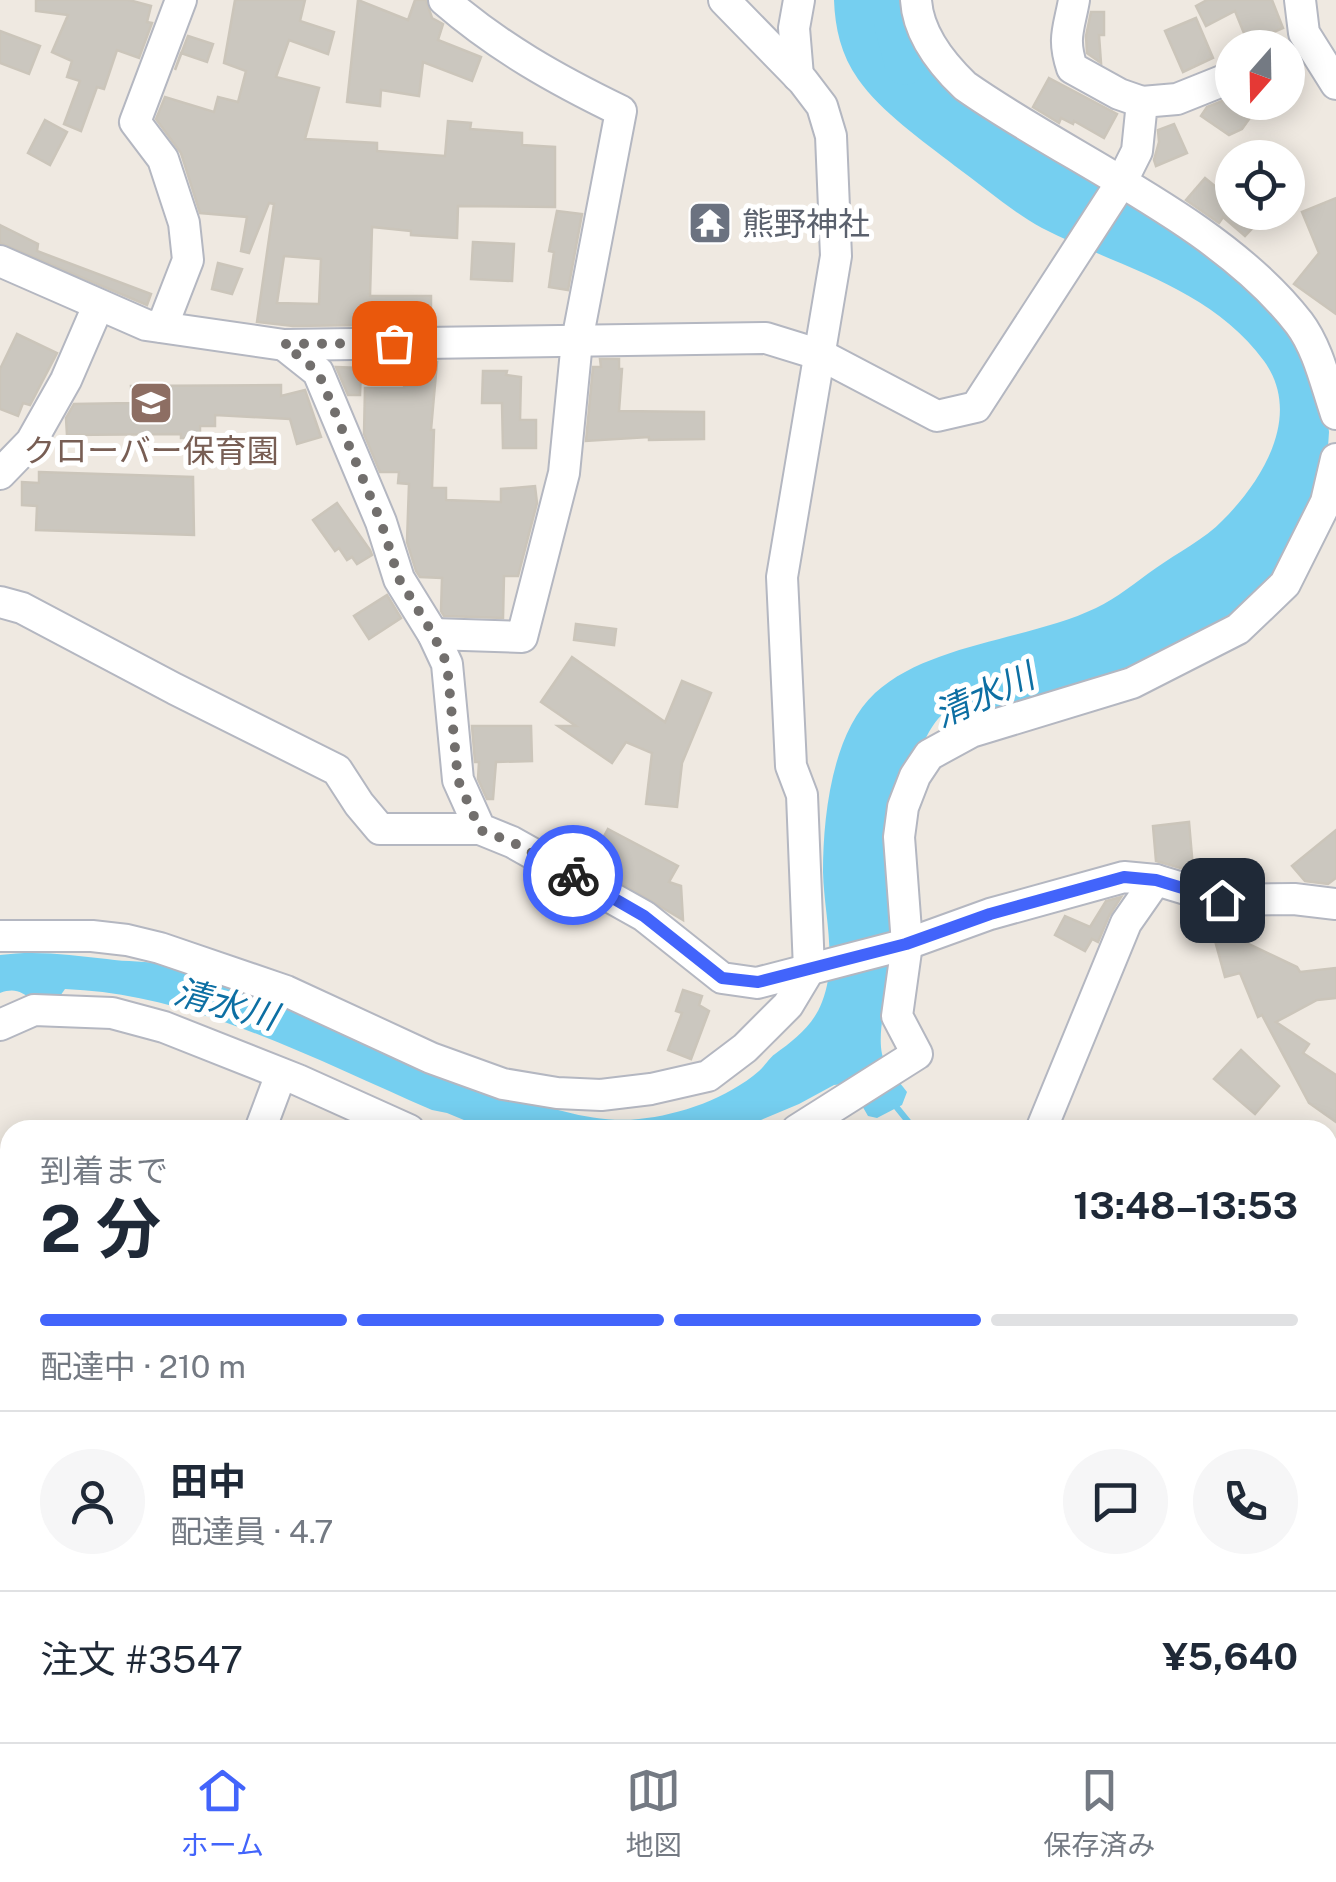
<!DOCTYPE html>
<html lang="ja">
<head>
<meta charset="utf-8">
<style>
	:root { --surface:#fff; --page:#f6f6f7; --text:#1f2937; --muted:#747a83; --line:#e0e1e3; --accent:#4264fb }
	body { margin:0; font-family:"Public Sans","Noto Sans JP",sans-serif; background:var(--page); color:var(--text); height:100vh; display:flex; flex-direction:column; font-size:38px; white-space:nowrap }
	* { box-sizing:border-box; margin:0 }
	p { font-size:32px; color:var(--muted) }
	.icon { flex:none; width:55px; height:55px; fill:none; stroke:currentColor; stroke-width:2; stroke-linecap:round; stroke-linejoin:round }
	.map { position:relative; flex:1; overflow:hidden }
	.panel { position:absolute; left:0px; top:1120px; width:1338px; height:622px; display:flex; flex-direction:column; background:var(--surface); border-radius:30px 30px 0 0; box-shadow:0 5px 25px #0003 }
	.panel>* { flex:none }
	.needle { width:65px; rotate:200deg }
	.controls { position:absolute; left:1215px; top:30px; display:grid; gap:20px }
	.controls a { display:grid; place-items:center; width:90px; height:90px; border-radius:50%; background:var(--surface); box-shadow:0 5px 25px #0003; font-size:50px }
	.pin { position:absolute; display:grid; place-items:center; width:85px; height:85px; color:#fff; margin:-42px; border-radius:20px; box-shadow:0 5px 15px #0006 }
	.courier { position:absolute; display:grid; place-items:center; width:100px; height:100px; margin:-50px; border:8px solid #4264fb; border-radius:50%; background:#fff; color:#222; box-shadow:0 2px 12px #0007 }
	.headline em { font-style:normal; font-weight:700 }
	.headline div { display:flex; flex-direction:column-reverse }
	.headline { display:flex; align-items:center; justify-content:space-between; height:170px; padding:0 40px }
	h1 { font-size:65px; font-weight:700; line-height:75px }
	.bar { display:grid; grid-template-columns:repeat(4,1fr); gap:15px 10px; align-content:center; height:120px; padding:0 40px }
	.bar i { height:12px; border-radius:8px; background:var(--line) }
	.bar .current { background:var(--accent) }
	.bar p { grid-column:span 4 }
	.line { display:flex; align-items:center; gap:25px; padding:0 40px; border-top:2px solid var(--line) }
	.line div { flex:1 }
	.round { display:grid; place-items:center; flex:none; width:105px; height:105px; border-radius:52px; background:var(--page) }
	.tab-bar { display:flex; justify-content:space-around; align-items:center; height:140px; border-top:2px solid var(--line); background:var(--surface); font-size:28px; color:var(--muted) }
	.tab-bar a { display:grid; justify-items:center; gap:5px }
	.tab-bar .current { color:var(--accent) }
	.map>svg:first-child { display:block }
</style>
</head>
<body>
<div class="map">
<svg width="1336" height="1742" viewBox="0 0 1336 1742">
	<rect width="100%" height="100%" fill="#efe9e1"/>
	<path fill="#75cff0" d="M 834,0 L 885,0 L 907,36 L 915,28 L 938,68 L 1203,242 L 1275,309 L 1324,393 L 1329,432 L 1326,477 L 1288,563 L 1251,599 L 1219,625 L 1124,674 L 994,712 C 928,676 913,774 903,817 C 898,837 891,857 889,877 C 886,908 893,939 891,970 C 888,996 877,1028 882,1054 C 885,1067 899,1081 907,1092 L 902,1105 L 877,1118 L 868,1116 L 853,1090 L 844,1084 L 834,1085 L 799,1104 L 737,1130 L 488,1130 L 447,1113 L 432,1110 C 315,1060 195,994 65,989 L 58,999 L 32,1001 C 22,991 14,988 0,993 L 0,955 C 36,950 71,955 107,959 C 127,962 147,961 166,964 C 213,970 259,992 302,1010 C 367,1038 432,1070 500,1092 C 545,1106 591,1124 639,1119 C 680,1115 728,1098 759,1071 C 765,1066 769,1058 775,1054 C 794,1040 813,1026 822,1002 C 838,962 824,914 823,872 C 823,816 832,733 875,693 C 930,643 1029,640 1096,608 C 1117,598 1136,582 1156,568 C 1177,553 1205,539 1223,520 C 1263,480 1303,415 1264,361 C 1210,287 1120,268 1042,228 C 1011,211 984,187 955,166 C 922,140 882,113 858,79 C 841,55 835,28 834,0 Z"/>
	<g fill="none" stroke-linecap="round" stroke-linejoin="round">
		<g stroke="#75cff0" stroke-width="6">
			<path d="M 894,1104 L 915,1130"/>
			<path d="M 1328,1184 L 1336,1185"/>
			<path d="M 0,1732 L 10,1724"/>
			<path d="M 117,1732 L 129,1742"/>
		</g>
		<path stroke="#75cff0" stroke-width="40" d="M 894,0 L 894,24 L 905,65"/>
	</g>
	<g fill="#cbc7bf" stroke="#cbc5ba" stroke-width="2.5" fill-rule="evenodd">
		<path d="M 36,0 L 129,0 L 151,6 L 147,22 L 152,23 L 139,58 L 117,50 L 104,89 L 97,87 L 81,131 L 64,124 L 80,81 L 67,77 L 72,61 L 52,52 L 68,15 L 36,11 Z"/>
		<path d="M 235,0 L 305,0 L 300,21 L 334,32 L 328,54 L 289,40 L 276,77 L 319,88 L 305,139 L 377,143 L 377,151 L 445,156 L 448,121 L 471,123 L 470,129 L 522,133 L 522,145 L 555,147 L 555,207 L 458,206 L 457,238 L 411,235 L 411,231 L 372,227 L 370,296 L 431,296 L 431,324 L 293,326 L 257,322 L 274,204 L 269,203 L 249,253 L 241,251 L 247,217 L 200,213 L 181,153 L 156,119 L 165,97 L 214,112 L 218,97 L 238,102 L 246,71 L 224,63 ZM 284,256 L 321,259 L 319,304 L 277,303 Z"/>
		<path d="M 358,0 L 408,20 L 415,0 L 426,0 L 432,18 L 443,24 L 438,40 L 481,57 L 472,81 L 423,62 L 419,96 L 381,90 L 380,106 L 347,102 Z"/>
		<path d="M 1207,0 L 1272,0 L 1283,28 L 1248,43 L 1235,11 L 1206,26 L 1196,6 Z"/>
		<path d="M 1091,12 L 1104,12 L 1104,35 L 1099,35 L 1101,63 L 1087,53 L 1086,36 Z"/>
		<path d="M 1196,18 L 1213,58 L 1183,72 L 1165,31 Z"/>
		<path d="M 0,31 L 40,46 L 29,74 L 0,63 Z"/>
		<path d="M 188,36 L 213,44 L 207,62 L 181,53 L 175,70 Z"/>
		<path d="M 1049,78 L 1117,114 L 1104,138 L 1074,121 L 1073,124 L 1061,118 L 1059,123 L 1033,107 Z"/>
		<path d="M 1232,97 L 1232,102 L 1241,102 L 1254,112 L 1242,129 L 1229,135 L 1201,116 L 1207,107 Z"/>
		<path d="M 45,120 L 67,132 L 50,165 L 28,153 Z"/>
		<path d="M 1174,124 L 1187,153 L 1156,166 L 1154,160 L 1159,142 L 1158,130 Z"/>
		<path d="M 1205,178 L 1232,200 L 1232,212 L 1249,212 L 1259,221 L 1245,236 L 1223,217 L 1219,223 L 1186,200 Z"/>
		<path d="M 1336,198 L 1336,314 L 1294,284 L 1319,253 L 1302,212 Z"/>
		<path d="M 557,211 L 582,214 L 568,290 L 549,287 L 554,252 L 549,251 Z"/>
		<path d="M 0,225 L 38,244 L 37,251 L 151,294 L 147,305 L 0,243 Z"/>
		<path d="M 473,242 L 514,244 L 512,281 L 471,279 Z"/>
		<path d="M 218,263 L 242,269 L 232,294 L 212,289 Z"/>
		<path d="M 17,334 L 57,353 L 30,405 L 23,403 L 18,416 L 0,409 L 0,369 Z"/>
		<path d="M 600,359 L 619,359 L 619,369 L 622,369 L 619,411 L 704,412 L 704,439 L 649,440 L 649,437 L 586,441 L 593,367 L 601,367 Z"/>
		<path d="M 406,362 L 437,362 L 431,430 L 434,430 L 432,488 L 446,488 L 446,500 L 501,502 L 501,489 L 535,486 L 537,503 L 518,576 L 504,576 L 503,618 L 444,616 L 441,611 L 442,578 L 420,577 L 416,571 L 407,542 L 409,484 L 398,483 L 399,472 L 380,472 L 364,434 L 365,388 L 404,388 Z"/>
		<path d="M 336,367 L 361,368 L 360,395 L 348,395 Z"/>
		<path d="M 483,371 L 507,371 L 506,375 L 521,377 L 520,420 L 536,420 L 536,448 L 503,448 L 502,403 L 482,403 Z"/>
		<path d="M 281,385 L 281,396 L 305,390 L 321,437 L 297,444 L 290,419 L 215,415 L 215,426 L 200,426 L 200,438 L 181,438 L 181,434 L 67,435 L 66,418 L 74,404 L 132,403 L 131,386 Z"/>
		<path d="M 39,472 L 193,477 L 194,535 L 36,530 L 37,506 L 22,505 L 22,482 L 39,483 Z"/>
		<path d="M 337,503 L 370,550 L 372,555 L 357,564 L 352,557 L 347,560 L 339,548 L 335,551 L 313,520 Z"/>
		<path d="M 387,595 L 401,618 L 369,639 L 354,616 Z"/>
		<path d="M 576,624 L 616,629 L 614,645 L 574,640 Z"/>
		<path d="M 572,657 L 665,722 L 682,681 L 711,693 L 682,763 L 677,807 L 646,804 L 652,753 L 626,742 L 612,763 L 558,726 L 576,726 L 541,702 Z"/>
		<path d="M 472,726 L 531,726 L 532,761 L 496,762 L 493,799 L 487,799 L 478,779 L 479,762 L 475,762 Z"/>
		<path d="M 1189,822 L 1193,868 L 1184,869 L 1156,861 L 1153,826 Z"/>
		<path d="M 608,829 L 678,866 L 669,882 L 681,886 L 683,920 L 589,864 Z"/>
		<path d="M 1336,830 L 1336,878 L 1328,884 L 1305,881 L 1292,866 Z"/>
		<path d="M 1121,897 L 1109,916 L 1098,942 L 1092,939 L 1085,951 L 1055,935 L 1065,916 L 1090,927 L 1106,901 Z"/>
		<path d="M 1211,926 L 1297,967 L 1300,972 L 1336,968 L 1336,998 L 1317,1000 L 1276,1022 L 1309,1044 L 1303,1053 L 1336,1075 L 1336,1122 L 1309,1103 L 1262,1015 L 1258,1017 L 1240,973 L 1225,977 Z"/>
		<path d="M 683,990 L 702,996 L 699,1005 L 709,1011 L 691,1059 L 668,1050 L 682,1013 L 676,1011 Z"/>
		<path d="M 1241,1050 L 1279,1086 L 1255,1114 L 1214,1079 Z"/>
	</g>
	<g fill="none" stroke-linecap="round" stroke-linejoin="round">
		<defs>
			<g id="minor">
				<path d="M 916,0 C 918,34 941,63 965,86 C 1070,160 1220,221 1299,323 C 1318,348 1326,385 1336,414"/>
				<path d="M 1074,0 C 1069,29 1062,38 1072,68 L 1119,94 L 1142,102"/>
				<path d="M 1300,0 L 1304,33 L 1336,84"/>
				<path d="M 798,76 L 794,28 L 799,0"/>
				<path d="M 0,261 L 146,325 L 284,345 L 766,338 L 821,355 L 937,416 L 976,407 L 1121,183 L 1137,151 L 1142,102 L 1177,99 L 1232,77"/>
				<path d="M 162,327 L 188,260 L 184,223 L 163,159 L 135,122 L 181,0"/>
				<path d="M 284,345 L 318,372 L 381,522 L 399,579 L 433,634 L 447,664 L 458,780 L 480,829 L 512,842 L 644,916 L 722,978 L 757,983 L 907,944 L 990,914 L 1124,877 L 1156,880 L 1222,900 L 1294,899 L 1336,904"/>
				<path d="M 0,474 L 31,442 L 66,380 L 98,306"/>
				<path d="M 0,602 L 22,608 L 175,689 L 337,770 L 359,804 L 380,829 L 480,829"/>
				<path d="M 433,634 L 522,637 L 564,473 L 577,341 L 621,111 C 557,80 498,47 444,0"/>
				<path d="M 0,936 L 92,936 L 127,940 L 160,948 L 286,991 L 431,1058 L 503,1084 L 557,1093 L 601,1095 L 651,1089 L 708,1076 L 745,1048 L 788,1005 L 809,970 L 802,795 L 791,766 L 782,577 L 836,256 L 831,136 L 822,106 L 803,81 L 724,0"/>
				<path d="M 0,1025 L 34,1010 L 112,1013 L 164,1027 L 298,1080 L 409,1130"/>
				<path d="M 260,1130 L 281,1074"/>
				<path d="M 797,1130 L 917,1054 L 897,1016 L 907,944 L 899,837 L 903,807 L 915,776 L 929,755 L 971,732 L 1132,683 L 1238,629 L 1285,584 L 1326,502 L 1336,459"/>
				<path d="M 1041,1130 L 1126,923 L 1156,880"/>
				<path d="M 1328,1215 L 1336,1216"/>
				<path d="M 0,1467 L 10,1470"/>
				<path d="M 0,1700 L 10,1695"/>
				<path d="M 162,1732 L 170,1742"/>
				<path d="M 791,1732 L 819,1742"/>
				<path d="M 1010,1732 L 1038,1742"/>
				<path d="M 272,1742 L 275,1732"/>
			</g>
		</defs>
		<use href="#minor" stroke="#b4b7c1" stroke-width="34"/>
		<use href="#minor" stroke="#fff" stroke-width="30"/>
	</g>
	<g fill="none" stroke-linecap="round" stroke-linejoin="round">
		<path stroke="#726f6d" stroke-width="10" stroke-dasharray="0 18" d="M 394,343 L 284,344 L 318,372 L 381,522 L 399,579 L 433,634 L 447,664 L 458,780 L 480,830 L 512,842 L 573,875"/>
		<path stroke="#4264fb" stroke-width="12" d="M 573,875 L 644,916 L 722,978 L 758,982 L 906,944 L 990,914 L 1124,877 L 1156,880 L 1222,900"/>
	</g>
	<defs>
		<symbol id="temple-square" viewBox="-11 -11 22 22"><rect x="-9" y="-9" width="18" height="18" rx="4" fill="#6b7280" stroke="#fff"/><path d="M0-6L5-2H3V0L6.5 2.5H4V6H1.5V3h-3V6H-4V2.5H-6.5L-3 0V-2H-5Z" fill="#fff"/></symbol>
		<symbol id="school-square" viewBox="-11 -11 22 22"><rect x="-9" y="-9" width="18" height="18" rx="4" fill="#8d6e63" stroke="#fff"/><path d="M0-5L7-2L0 1L-7-2ZM-4 1L0 2.5L4 1V4Q0 6-4 4Z" fill="#fff"/></symbol>
	</defs>
	<g fill-rule="evenodd">
		<use href="#temple-square" x="685" y="198" width="50" height="50"/>
		<use href="#school-square" x="126" y="378" width="50" height="50"/>
	</g>
	<g text-anchor="middle" dominant-baseline="central" stroke-width="10" stroke-linejoin="round" paint-order="stroke">
		<g font-size="32" fill="#5b616d" stroke="#fff" text-anchor="start">
			<text x="742" y="223">熊野神社</text>
		</g>
		<g font-size="32" fill="#785e54" stroke="#fff">
			<text x="151" y="450">クローバー保育園</text>
		</g>
		<g font-size="35" font-style="italic" fill="#0d6fa3" stroke="#fff">
			<text transform="translate(984 695) rotate(-24)">清水川</text>
			<text transform="translate(226 1004) rotate(15)">清水川</text>
		</g>
	</g>
</svg>
<div class="controls">
<a><svg class="needle" viewBox="-14 -14 28 28"><path d="M0-13l5 13h-10z" fill="#e53935"/><path d="M0 13l5-13h-10z" fill="#747a83"/></svg></a>
<a><svg class="icon" aria-label="locate" viewBox="0 0 24 24"><circle cx="12" cy="12" r="6"/><path d="M12 2v4M12 18v4M2 12h4M18 12h4"/></svg></a>
</div>
<div class="pin" style="left:394px;top:343px;background:#ea580c"><svg class="icon" aria-label="bag" viewBox="0 0 24 24"><path d="M5 8h14l-1 12H6zM9 8a3 3 0 0 1 6 0"/></svg></div>
<div class="pin" style="left:1222px;top:900px;background:#1f2937"><svg class="icon" aria-label="home" viewBox="0 0 24 24"><path d="M3 11l9-7 9 7M6 9v11h12V9"/></svg></div>
<div class="courier" style="left:573px;top:875px"><svg class="icon" aria-label="bike" viewBox="0 0 24 24"><circle cx="6" cy="16" r="4"/><circle cx="18" cy="16" r="4"/><path d="M6 16l4-8h5l3 8M10 8l3 8H6M13 5h3"/></svg></div>
<section class="panel">
<div class="headline"><div><h1>2 分</h1><p>到着まで</p></div><em>13:48–13:53</em></div>
<div class="bar"><i class="current"></i><i class="current"></i><i class="current"></i><i></i><p>配達中 · 210 m</p></div>
<div class="line" style="height:180px"><a class="round"><svg class="icon" aria-label="person" viewBox="0 0 24 24"><circle cx="12" cy="8" r="4"/><path d="M4 21q1-7 8-7t8 7"/></svg></a><div><b>田中</b><p>配達員 · 4.7</p></div><a class="round"><svg class="icon" aria-label="chat" viewBox="0 0 24 24"><path d="M4 5h16v11H9l-5 4z"/></svg></a><a class="round"><svg class="icon" aria-label="phone" viewBox="0 0 24 24"><path d="M5 4h4l2 5-3 2q2 4 5 5l2-3 5 2v4C11 20 4 13 5 4z"/></svg></a></div>
<div class="line" style="height:130px"><div>注文 #3547</div><b>¥5,640</b></div>
</section>
</div>
<nav class="tab-bar">
<a class="current"><svg class="icon" aria-label="home" viewBox="0 0 24 24"><path d="M3 11l9-7 9 7M6 9v11h12V9"/></svg>ホーム</a>
<a><svg class="icon" aria-label="map" viewBox="0 0 24 24"><path d="M3 6l6-2 6 2 6-2v14l-6 2-6-2-6 2zM9 4v14M15 6v14"/></svg>地図</a>
<a><svg class="icon" aria-label="saved" viewBox="0 0 24 24"><path d="M7 4h10v16l-5-4-5 4z"/></svg>保存済み</a>
</nav>
</body>
</html>
